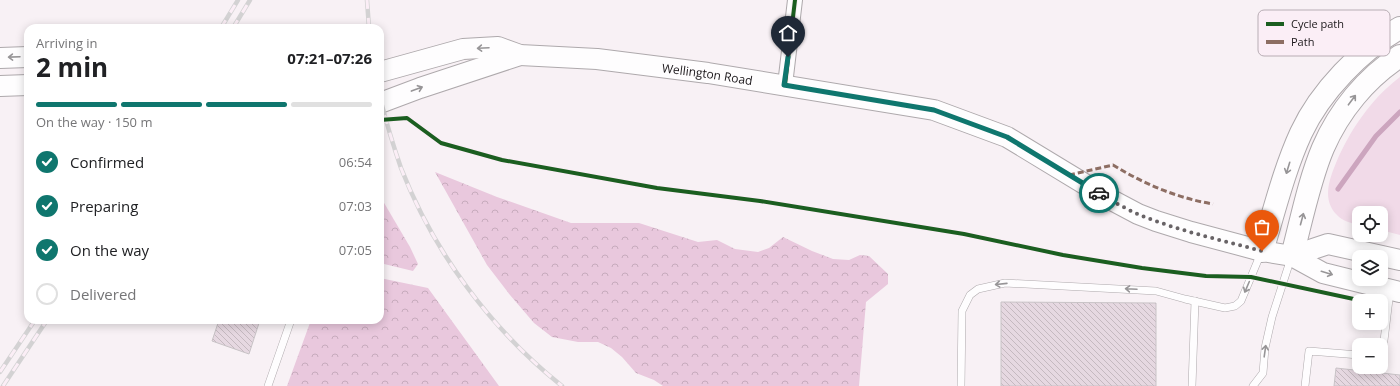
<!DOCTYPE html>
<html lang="en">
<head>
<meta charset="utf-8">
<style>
	:root { --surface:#fff; --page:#f2f2f2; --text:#202124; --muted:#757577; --line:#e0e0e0; --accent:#0f766e }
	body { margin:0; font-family:"Open Sans",sans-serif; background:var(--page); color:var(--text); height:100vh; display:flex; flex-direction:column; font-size:15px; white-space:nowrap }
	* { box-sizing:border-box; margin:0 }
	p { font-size:13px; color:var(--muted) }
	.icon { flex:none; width:22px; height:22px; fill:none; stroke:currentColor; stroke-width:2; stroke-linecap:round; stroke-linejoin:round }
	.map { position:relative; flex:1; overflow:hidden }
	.panel { position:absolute; left:24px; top:24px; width:360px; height:300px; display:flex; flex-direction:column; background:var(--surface); border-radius:12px; box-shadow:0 2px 10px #0003 }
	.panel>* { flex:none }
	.controls { position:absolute; left:1352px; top:206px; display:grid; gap:8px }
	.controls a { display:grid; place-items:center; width:36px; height:36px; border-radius:8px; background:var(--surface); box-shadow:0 2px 10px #0003; font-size:20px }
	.pin { position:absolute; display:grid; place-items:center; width:34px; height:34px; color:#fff; margin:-41px -17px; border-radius:50% 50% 50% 0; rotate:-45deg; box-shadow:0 0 4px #0007 }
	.pin .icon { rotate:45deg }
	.courier { position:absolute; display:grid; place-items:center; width:40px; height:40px; margin:-20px; border:3px solid #0f766e; border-radius:50%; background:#fff; color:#222; box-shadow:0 1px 5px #0007 }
	.headline em { font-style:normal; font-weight:700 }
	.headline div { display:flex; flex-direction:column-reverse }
	.headline { display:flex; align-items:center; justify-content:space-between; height:68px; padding:0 12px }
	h1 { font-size:26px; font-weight:700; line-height:30px }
	.bar { display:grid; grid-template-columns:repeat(4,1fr); gap:6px 4px; align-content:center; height:48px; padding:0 12px }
	.bar i { height:5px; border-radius:3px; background:var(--line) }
	.bar .selected { background:var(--accent) }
	.bar p { grid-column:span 4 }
	ol { padding:0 12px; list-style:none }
	li { display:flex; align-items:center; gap:12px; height:44px }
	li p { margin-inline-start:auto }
	li .icon { padding:4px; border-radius:50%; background:var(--accent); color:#fff; stroke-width:4 }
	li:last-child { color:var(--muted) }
	li i { width:22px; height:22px; border:2px solid var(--line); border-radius:50% }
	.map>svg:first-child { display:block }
</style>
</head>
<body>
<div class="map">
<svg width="1400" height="386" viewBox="0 0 1400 386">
	<defs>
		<pattern id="forest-crowns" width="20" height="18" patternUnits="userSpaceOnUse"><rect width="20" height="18" fill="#e9c8dd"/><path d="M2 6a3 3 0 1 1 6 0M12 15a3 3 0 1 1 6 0" fill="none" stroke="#c7abbd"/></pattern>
		<pattern id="building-back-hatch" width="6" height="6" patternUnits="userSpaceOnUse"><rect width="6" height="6" fill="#e6d8e1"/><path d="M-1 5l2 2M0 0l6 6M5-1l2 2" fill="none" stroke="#c5b9c0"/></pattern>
	</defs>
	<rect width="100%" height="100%" fill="#f8f1f5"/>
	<path fill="#f1dae8" d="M 1400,77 L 1400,235 L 1381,230 L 1381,213 L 1359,213 L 1359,225 C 1351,223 1342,221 1337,215 C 1322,200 1329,180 1336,163 C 1350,130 1371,99 1400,77 Z"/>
	<g fill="url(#forest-crowns)">
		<path d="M 435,172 L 497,197 L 571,223 L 639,223 L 698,242 L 717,240 L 735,249 L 758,252 L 769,248 L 783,237 L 812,251 L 833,259 L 849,260 L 860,255 L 869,256 L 888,274 L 888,284 L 866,302 L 859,386 L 663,386 L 654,380 L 636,373 L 622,357 L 611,348 L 598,342 L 578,342 L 552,337 L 534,323 L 510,295 L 487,265 Z"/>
		<path d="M 380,196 L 410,247 L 418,264 L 413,271 L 380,263 Z"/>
		<path d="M 380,278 L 428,288 L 499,386 L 287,386 L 311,320 L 380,320 Z"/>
	</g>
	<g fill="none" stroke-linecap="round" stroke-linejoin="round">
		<path stroke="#cca5be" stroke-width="5" d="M 1338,189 L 1376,136 L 1400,112"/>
	</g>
	<g fill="url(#building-back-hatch)" stroke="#c8c3c6">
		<path d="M 1001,302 L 1156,303 L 1156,386 L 1001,386 Z"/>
		<path d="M 219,320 L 260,320 L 249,354 L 212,341 Z"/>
		<path d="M 1336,368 L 1400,375 L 1400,386 L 1334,386 Z"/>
	</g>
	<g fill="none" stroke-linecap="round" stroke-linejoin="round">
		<defs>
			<g id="lane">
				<path d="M 1381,356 L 1382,357 L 1390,291"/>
				<path d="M 268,386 L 291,320"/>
				<path d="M 961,386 L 962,311 L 970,295 L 978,289 L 1005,283 L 1156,291 L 1185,299 L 1225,308 L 1235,306 L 1241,301 L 1261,253"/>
				<path d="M 1192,386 L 1195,301"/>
				<path d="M 1253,386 L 1263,373 L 1265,348 L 1272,317 L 1291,258"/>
				<path d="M 1305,386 L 1309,351 L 1359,355"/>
			</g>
			<path id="street" d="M 785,85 L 795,0"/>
			<g id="secondary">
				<path d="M 0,58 L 28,57"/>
				<path id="s1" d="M 380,72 L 463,49 L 498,47 L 520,55 L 597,59 L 708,73 L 934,110 L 1007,137 L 1106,197 L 1138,214 L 1156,221 L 1191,232 L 1262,251 L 1292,256 L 1323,273 L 1400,292"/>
				<path d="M 0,86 L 28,85"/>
				<path d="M 380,103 L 420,88 L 520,55"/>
				<path d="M 1292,256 L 1328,244 L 1400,260"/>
			</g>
			<g id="highway">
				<path d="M 1262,251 C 1274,212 1284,170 1301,133 C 1320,92 1361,49 1400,28"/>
				<path d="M 1292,256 C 1301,222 1309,181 1323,148 C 1339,111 1366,78 1400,56"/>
			</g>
		</defs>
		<use href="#lane" stroke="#aea9ac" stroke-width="8"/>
		<use href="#street" stroke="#aea9ac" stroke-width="16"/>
		<use href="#secondary" stroke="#aea9ac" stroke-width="22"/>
		<use href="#highway" stroke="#aea9ac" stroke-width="24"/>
		<use href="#lane" stroke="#fefdfe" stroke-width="7"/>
		<use href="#street" stroke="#fefdfe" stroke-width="14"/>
		<use href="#secondary" stroke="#fefdfe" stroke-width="20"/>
		<use href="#highway" stroke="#fefdfe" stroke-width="22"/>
		<defs>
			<g id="rail">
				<path d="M 367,0 L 369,28"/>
				<path d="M 221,28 L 238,0"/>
				<path d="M 233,28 L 250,0"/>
				<path d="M 380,98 C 386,121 393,145 401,168 C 434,253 491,329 562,386"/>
				<path d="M 0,372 L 35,320"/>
				<path d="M 3,386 L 47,320"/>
			</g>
		</defs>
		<use href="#rail" stroke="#d3d2d3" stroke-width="4.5"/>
		<use href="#rail" stroke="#fbeef6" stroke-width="3" stroke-dasharray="9" stroke-linecap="butt"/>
		<path stroke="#8d6e63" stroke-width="3" stroke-dasharray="6 3" stroke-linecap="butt" d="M 1069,175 L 1113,165 C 1144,184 1177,198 1213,204"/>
		<defs>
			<g id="cycleway">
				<path d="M 785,85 L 795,0"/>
				<path d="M 380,120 L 407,118 L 441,143 L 502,160 L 657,188 L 760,201 L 964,234 L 1063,255 L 1142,268 L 1206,276 L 1251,277 L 1363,301"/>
			</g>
		</defs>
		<use href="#cycleway" stroke="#fbeef6" stroke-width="6"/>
		<use href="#cycleway" stroke="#1b5e20" stroke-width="4"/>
	</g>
	<defs><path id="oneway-shaft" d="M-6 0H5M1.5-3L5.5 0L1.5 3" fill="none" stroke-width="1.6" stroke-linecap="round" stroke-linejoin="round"/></defs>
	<g stroke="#979597">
		<use href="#oneway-shaft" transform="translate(483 48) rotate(177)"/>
		<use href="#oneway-shaft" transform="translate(14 57) rotate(178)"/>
		<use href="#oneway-shaft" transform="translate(417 89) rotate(-20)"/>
		<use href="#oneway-shaft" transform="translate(1352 100) rotate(-53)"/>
		<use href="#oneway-shaft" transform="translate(1288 168) rotate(107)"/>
		<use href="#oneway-shaft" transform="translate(1302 219) rotate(-75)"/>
		<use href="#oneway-shaft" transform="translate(1327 273) rotate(17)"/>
		<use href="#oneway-shaft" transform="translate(1001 284) rotate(174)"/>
		<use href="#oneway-shaft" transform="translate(1247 287) rotate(113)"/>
		<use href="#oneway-shaft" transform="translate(1131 289) rotate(-177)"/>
		<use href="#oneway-shaft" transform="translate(1265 351) rotate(-82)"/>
	</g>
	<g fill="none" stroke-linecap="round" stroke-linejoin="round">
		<path stroke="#686366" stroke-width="4" stroke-dasharray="0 7.2" d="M 1099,193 C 1112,201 1126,209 1140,215 C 1179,231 1221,240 1262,251"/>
		<path stroke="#0f766e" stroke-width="5" d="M 788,57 L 784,85 L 934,110 L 1007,137 L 1099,193"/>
	</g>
	<g text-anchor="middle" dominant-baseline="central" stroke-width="4" stroke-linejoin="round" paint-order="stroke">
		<g font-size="12" fill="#1a1619" stroke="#fbeef6">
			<text stroke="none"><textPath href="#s1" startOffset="333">Wellington Road</textPath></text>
		</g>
	</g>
	<rect x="1258" y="10" width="132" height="46" rx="6" fill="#fbeef6" stroke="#b8adb4" stroke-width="1"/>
	<rect x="1266" y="22" width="18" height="4" fill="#1b5e20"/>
	<rect x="1266" y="40" width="18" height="4" fill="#8d6e63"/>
	<g font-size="11" fill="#1a1619">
		<text x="1291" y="28">Cycle path</text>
		<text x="1291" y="46">Path</text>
	</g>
</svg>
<div class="controls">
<a><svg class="icon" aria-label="locate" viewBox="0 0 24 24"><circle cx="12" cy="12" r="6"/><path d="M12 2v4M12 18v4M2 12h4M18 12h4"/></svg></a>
<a><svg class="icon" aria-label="layers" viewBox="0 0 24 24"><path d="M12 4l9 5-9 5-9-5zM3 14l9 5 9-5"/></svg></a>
<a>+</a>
<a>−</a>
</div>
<div class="pin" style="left:1262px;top:251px;background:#ea580c"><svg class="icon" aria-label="bag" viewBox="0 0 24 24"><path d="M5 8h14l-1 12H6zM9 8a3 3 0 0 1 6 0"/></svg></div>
<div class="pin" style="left:788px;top:57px;background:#1f2937"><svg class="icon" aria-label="home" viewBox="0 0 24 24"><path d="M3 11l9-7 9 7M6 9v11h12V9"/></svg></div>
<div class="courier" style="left:1099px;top:193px"><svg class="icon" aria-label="car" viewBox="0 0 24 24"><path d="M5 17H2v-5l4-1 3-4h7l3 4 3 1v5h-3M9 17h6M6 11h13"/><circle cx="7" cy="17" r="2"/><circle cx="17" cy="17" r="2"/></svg></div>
<section class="panel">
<div class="headline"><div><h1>2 min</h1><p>Arriving in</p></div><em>07:21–07:26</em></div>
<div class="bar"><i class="selected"></i><i class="selected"></i><i class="selected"></i><i></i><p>On the way · 150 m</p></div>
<ol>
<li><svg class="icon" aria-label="check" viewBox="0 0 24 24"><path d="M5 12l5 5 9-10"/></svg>Confirmed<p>06:54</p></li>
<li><svg class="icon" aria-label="check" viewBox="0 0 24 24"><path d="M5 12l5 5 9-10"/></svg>Preparing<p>07:03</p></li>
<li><svg class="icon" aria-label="check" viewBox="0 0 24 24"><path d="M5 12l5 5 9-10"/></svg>On the way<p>07:05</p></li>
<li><i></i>Delivered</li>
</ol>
</section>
</div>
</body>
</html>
